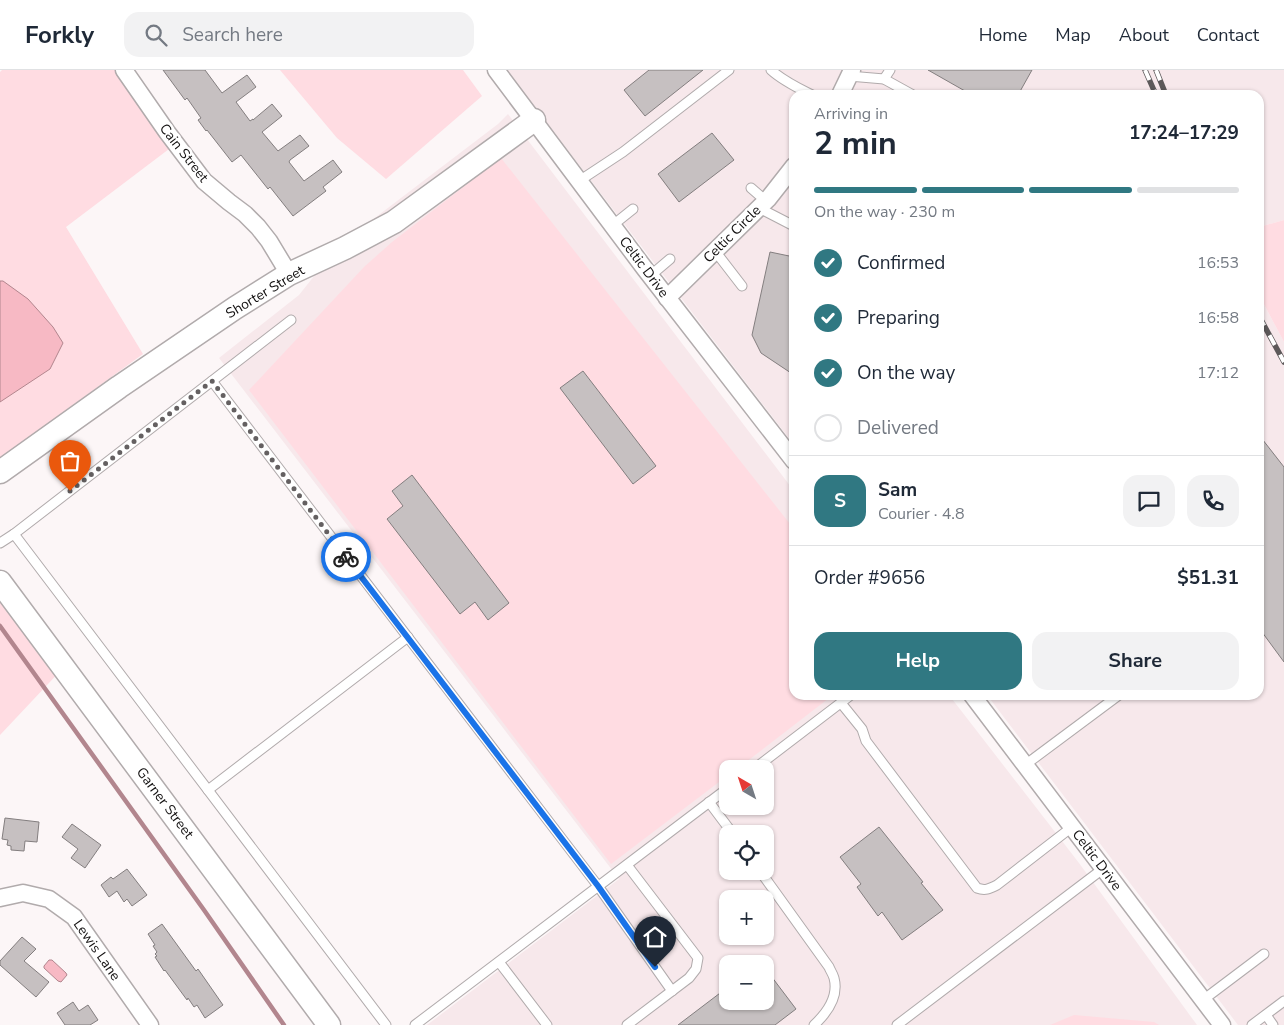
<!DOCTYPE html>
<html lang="en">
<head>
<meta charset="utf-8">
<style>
	:root { --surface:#fff; --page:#f2f2f3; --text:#1f2937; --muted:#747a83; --line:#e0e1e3; --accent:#307882 }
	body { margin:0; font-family:"Nunito Sans",sans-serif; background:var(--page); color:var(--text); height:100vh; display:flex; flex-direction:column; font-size:19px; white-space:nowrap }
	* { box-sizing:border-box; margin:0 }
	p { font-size:16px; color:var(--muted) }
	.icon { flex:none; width:28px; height:28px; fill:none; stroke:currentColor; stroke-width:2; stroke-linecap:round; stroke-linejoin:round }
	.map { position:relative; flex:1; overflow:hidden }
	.drawer { position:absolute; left:789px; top:20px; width:475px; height:610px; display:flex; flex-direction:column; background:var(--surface); border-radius:15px; box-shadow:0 1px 4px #0004 }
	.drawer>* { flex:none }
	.needle { width:32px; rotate:321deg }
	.tools { position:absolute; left:719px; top:690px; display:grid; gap:10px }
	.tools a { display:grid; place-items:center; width:55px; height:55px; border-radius:10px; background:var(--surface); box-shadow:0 1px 4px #0004; font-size:25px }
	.pin { position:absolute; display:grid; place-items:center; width:42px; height:42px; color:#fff; margin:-51px -21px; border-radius:50% 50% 50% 0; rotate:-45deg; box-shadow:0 0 5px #0007 }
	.pin .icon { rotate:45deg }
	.courier { position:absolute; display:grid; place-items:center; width:50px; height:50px; margin:-25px; border:4px solid #1a73e8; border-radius:50%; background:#fff; color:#222; box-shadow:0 1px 6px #0007 }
	.head em { font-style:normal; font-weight:700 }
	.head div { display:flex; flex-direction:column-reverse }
	.head { display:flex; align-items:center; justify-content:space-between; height:85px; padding:0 25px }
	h1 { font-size:32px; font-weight:700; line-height:38px }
	.bar { display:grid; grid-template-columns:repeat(4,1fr); gap:8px 5px; align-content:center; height:60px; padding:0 25px }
	.bar i { height:6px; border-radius:4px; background:var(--line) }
	.bar .on { background:var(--accent) }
	.bar p { grid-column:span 4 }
	.line { display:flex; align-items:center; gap:12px; padding:0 25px; border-top:1px solid var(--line) }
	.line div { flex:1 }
	.round { display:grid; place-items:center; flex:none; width:52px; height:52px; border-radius:15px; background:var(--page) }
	ol { padding:0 25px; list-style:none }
	li { display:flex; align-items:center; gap:15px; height:55px }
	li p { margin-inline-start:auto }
	li .icon { padding:5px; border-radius:50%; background:var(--accent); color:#fff; stroke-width:4 }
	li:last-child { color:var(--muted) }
	li i { width:28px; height:28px; border:2px solid var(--line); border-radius:50% }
	.primary-button { display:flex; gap:10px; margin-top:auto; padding:10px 25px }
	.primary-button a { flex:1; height:58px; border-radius:15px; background:var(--accent); color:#fff; font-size:20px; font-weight:700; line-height:58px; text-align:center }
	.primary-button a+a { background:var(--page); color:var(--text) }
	header { display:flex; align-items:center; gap:30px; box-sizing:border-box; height:70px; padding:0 25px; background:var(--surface); border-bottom:1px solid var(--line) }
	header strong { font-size:24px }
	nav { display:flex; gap:28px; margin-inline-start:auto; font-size:18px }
	.search { width:350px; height:45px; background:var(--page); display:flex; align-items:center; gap:12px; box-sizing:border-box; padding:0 18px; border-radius:15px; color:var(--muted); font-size:19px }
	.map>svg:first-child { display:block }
</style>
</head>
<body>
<header>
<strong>Forkly</strong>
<div class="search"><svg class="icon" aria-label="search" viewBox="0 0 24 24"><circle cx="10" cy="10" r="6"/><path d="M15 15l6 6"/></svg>Search here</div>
<nav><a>Home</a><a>Map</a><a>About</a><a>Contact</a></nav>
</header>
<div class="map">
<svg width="1284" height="955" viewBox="0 0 1284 955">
	<rect width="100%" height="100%" fill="#fcf6f7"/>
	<g fill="#f7e8eb" fill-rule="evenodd">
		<path d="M 506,0 L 1284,0 L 1284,150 L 1259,157 L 1259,25 L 794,25 L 794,375 Z"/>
		<path d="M 508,44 L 794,421 L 794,625 L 949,625 L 1079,793 L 1197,955 L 427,955 L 619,809 L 219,288 L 299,225 L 338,176 L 498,54 ZM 728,699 L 765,699 L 765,736 L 728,736 ZM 728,764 L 765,764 L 765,801 L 728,801 ZM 728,829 L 765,829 L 765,866 L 728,866 ZM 728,894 L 765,894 L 765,931 L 728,931 Z"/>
		<path d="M 1259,225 L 1284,272 L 1284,955 L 1238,955 L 987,625 L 1259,625 Z"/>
	</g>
	<g fill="#ffdce2">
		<path d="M 2,0 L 117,0 C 135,26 150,54 169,79 L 66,157 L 143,284 L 0,388 L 0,2 Z"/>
		<path d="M 280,0 L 463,0 L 482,26 L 386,109 L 337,68 Z"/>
		<path d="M 501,88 L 794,459 L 794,625 L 833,625 L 737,699 L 728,699 L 727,706 L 611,794 L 249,320 L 364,197 L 392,172 Z"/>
		<path d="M 1284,150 L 1284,272 L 1259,225 L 1259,157 Z"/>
		<path d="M 0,512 L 64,597 L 0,665 Z"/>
		<path d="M 1074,945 L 1154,952 L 1159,955 L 1050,955 Z"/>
	</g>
	<g fill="#f7b9c4" stroke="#b2868e">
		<path d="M 0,211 L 3,211 L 28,229 L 53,257 L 63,273 L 50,299 L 0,332 Z"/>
		<path d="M 49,890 L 52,890 L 66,903 L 67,905 L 61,912 L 58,911 L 44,898 L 44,896 Z"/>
	</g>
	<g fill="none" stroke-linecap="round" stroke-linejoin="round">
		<path stroke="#b2868e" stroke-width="4.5" d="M 0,556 L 204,840 L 284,955"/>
	</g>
	<g fill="#c6c0c1" stroke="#837e7f">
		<path d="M 163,0 L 205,0 L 222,23 L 247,5 L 256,17 L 236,32 L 250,51 L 253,49 L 253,50 L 272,34 L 282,46 L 262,62 L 278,81 L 300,65 L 309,76 L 290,90 L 289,92 L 304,111 L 333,90 L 342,102 L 323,117 L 326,121 L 293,146 L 270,117 L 268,119 L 241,85 L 232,92 L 207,60 L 206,61 L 198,50 L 201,48 L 187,28 L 185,30 Z"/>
		<path d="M 649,0 L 703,0 L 645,46 L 624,20 Z"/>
		<path d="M 928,0 L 1032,0 L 1018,25 L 972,25 Z"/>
		<path d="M 712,63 L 734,90 L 679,132 L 658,104 Z"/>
		<path d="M 770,182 L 794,187 L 794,305 L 761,283 L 752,265 Z"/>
		<path d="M 583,301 L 656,396 L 633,414 L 560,318 Z"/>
		<path d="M 1259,365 L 1284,397 L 1284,592 L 1259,558 Z"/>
		<path d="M 412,405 L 509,533 L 488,550 L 475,532 L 460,544 L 387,449 L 403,436 L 392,421 Z"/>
		<path d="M 5,748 L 39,752 L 37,772 L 25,771 L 24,781 L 11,780 L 11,776 L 7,775 L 8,770 L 2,769 Z"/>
		<path d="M 72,754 L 101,775 L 85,798 L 71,788 L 78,779 L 62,767 Z"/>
		<path d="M 879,757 L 923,812 L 921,813 L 943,840 L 902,870 L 882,842 L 878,846 L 857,817 L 861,814 L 840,787 Z"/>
		<path d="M 127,799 L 147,825 L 132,836 L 127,829 L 124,832 L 117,821 L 109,827 L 101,815 L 111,807 L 113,809 Z"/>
		<path d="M 162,854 L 196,901 L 198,899 L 223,935 L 205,948 L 197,935 L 194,937 L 188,928 L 187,930 L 165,900 L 164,901 L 155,887 L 157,886 L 155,884 L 157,882 L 153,876 L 155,875 L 148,864 Z"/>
		<path d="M 22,867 L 36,879 L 24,891 L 49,912 L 36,927 L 0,895 L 0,891 Z"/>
		<path d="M 765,898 L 796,939 L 775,955 L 678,955 L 728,917 L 728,931 L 765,931 Z"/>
		<path d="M 73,932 L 79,941 L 88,935 L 98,950 L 90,955 L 65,955 L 57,943 Z"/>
	</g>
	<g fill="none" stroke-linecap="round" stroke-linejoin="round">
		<defs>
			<g id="lane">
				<path d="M 771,0 C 783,11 798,18 812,25"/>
				<path d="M 849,6 L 884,9 L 913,25"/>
				<path d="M 884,9 L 890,0"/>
				<path d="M 579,111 L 623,82 L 729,0"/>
				<path d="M 751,118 L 766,131"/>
				<path d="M 759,138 L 794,156"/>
				<path d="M 613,155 L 633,139"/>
				<path d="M 715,181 L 742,216"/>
				<path d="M 650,206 L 670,189"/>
				<path d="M 291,250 L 14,464 L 386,955"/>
				<path d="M 212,311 L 598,816 L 672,921"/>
				<path d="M 0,473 L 14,464"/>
				<path d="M 841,633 L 862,659 L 866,671 L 977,818 C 985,821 989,819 997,815 L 1072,757"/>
				<path d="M 1025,695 L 1119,625"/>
				<path d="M 754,699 L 851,625"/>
				<path d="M 208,720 L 408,567"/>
				<path d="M 709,732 L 733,764"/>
				<path d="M 627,795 L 698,888 L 696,899 L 689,908 L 627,955"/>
				<path d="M 760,801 L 829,897 C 830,900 833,904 834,908 C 839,927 827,943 814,955"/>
				<path d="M 499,892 L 547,955"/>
				<path d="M 1203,930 L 1264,884"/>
				<path d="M 1266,945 L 1273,955"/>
				<path d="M 415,955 L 728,718"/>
				<path d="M 897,955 L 1104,798"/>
				<path d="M 1252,955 L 1284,931"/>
			</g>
			<g id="street">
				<path d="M 124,0 L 167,62 L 204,111 L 229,132 L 245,144 L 258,157 L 269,171 L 289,204"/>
				<path d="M 496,0 L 645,199 L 794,391"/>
				<path d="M 840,25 L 852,0"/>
				<path d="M 667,228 L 768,129 L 794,96"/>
				<path d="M 972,625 L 1222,955"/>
				<path d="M 0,828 L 23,823 L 49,829 L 74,847 L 150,955"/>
			</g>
			<g id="secondary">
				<path d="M 0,402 L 119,317 L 235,238 L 289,204 L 345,178 L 394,152 L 534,50"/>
				<path d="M 0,512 L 329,955"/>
			</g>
		</defs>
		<use href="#lane" stroke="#b1abac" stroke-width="11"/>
		<use href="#street" stroke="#b1abac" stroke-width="19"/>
		<use href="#secondary" stroke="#b1abac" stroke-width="25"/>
		<use href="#lane" stroke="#fff" stroke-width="9"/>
		<use href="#street" stroke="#fff" stroke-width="16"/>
		<use href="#secondary" stroke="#fff" stroke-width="22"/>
		<defs>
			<g id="rail">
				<path d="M 1145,0 L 1156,25"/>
				<path d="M 1156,0 L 1166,25"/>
				<path d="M 1259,246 L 1284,292"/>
			</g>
		</defs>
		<use href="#rail" stroke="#5d595a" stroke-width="5.5"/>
		<use href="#rail" stroke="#fff" stroke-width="4" stroke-dasharray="11" stroke-linecap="butt"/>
	</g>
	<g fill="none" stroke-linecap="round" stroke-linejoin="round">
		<path stroke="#646061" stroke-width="5" stroke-dasharray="0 9" d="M 70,421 L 212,311 L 346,487"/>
		<path stroke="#1a73e8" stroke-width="6" d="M 346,487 L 598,816 L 655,897"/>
	</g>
	<g text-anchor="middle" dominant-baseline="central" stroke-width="5" stroke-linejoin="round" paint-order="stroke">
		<g font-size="14" fill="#121010" stroke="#fff">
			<text transform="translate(184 83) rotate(52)">Cain Street</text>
			<text transform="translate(732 164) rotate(-45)">Celtic Circle</text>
			<text transform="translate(644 197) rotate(53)">Celtic Drive</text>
			<text transform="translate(265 222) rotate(-31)">Shorter Street</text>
			<text transform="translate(165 733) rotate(53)">Garner Street</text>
			<text transform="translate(1097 790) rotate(53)">Celtic Drive</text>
			<text transform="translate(97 880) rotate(55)">Lewis Lane</text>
		</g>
	</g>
</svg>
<div class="tools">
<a><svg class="needle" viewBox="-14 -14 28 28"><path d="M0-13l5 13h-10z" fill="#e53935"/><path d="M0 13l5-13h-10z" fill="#747a83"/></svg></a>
<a><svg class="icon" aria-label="locate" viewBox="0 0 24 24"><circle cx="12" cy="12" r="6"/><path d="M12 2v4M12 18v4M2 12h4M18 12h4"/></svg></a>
<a>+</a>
<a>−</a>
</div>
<div class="pin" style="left:70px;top:421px;background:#ea580c"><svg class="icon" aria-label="bag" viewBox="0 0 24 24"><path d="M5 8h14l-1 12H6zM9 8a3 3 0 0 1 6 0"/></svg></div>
<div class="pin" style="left:655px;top:897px;background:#1f2937"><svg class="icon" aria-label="home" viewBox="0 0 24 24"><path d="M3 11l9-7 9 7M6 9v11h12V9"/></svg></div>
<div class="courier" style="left:346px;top:487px"><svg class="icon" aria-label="bike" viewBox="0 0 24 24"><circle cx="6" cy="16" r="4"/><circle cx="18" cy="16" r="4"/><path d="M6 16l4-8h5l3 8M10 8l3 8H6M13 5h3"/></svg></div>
<section class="drawer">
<div class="head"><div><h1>2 min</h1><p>Arriving in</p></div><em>17:24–17:29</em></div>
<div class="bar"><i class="on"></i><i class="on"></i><i class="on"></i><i></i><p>On the way · 230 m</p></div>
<ol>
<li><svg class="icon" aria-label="check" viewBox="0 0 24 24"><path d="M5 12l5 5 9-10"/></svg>Confirmed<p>16:53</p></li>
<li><svg class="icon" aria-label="check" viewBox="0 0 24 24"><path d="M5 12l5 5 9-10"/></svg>Preparing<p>16:58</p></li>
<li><svg class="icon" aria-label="check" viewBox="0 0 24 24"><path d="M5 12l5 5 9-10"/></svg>On the way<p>17:12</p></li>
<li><i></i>Delivered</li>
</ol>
<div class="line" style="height:90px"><b class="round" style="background:var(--accent);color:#fff">S</b><div><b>Sam</b><p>Courier · 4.8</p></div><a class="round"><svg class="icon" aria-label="chat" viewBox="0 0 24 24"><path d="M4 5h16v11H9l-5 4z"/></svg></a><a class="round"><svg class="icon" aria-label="phone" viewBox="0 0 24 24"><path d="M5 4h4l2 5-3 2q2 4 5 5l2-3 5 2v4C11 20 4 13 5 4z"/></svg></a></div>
<div class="line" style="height:65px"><div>Order #9656</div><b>$51.31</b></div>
<div class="primary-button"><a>Help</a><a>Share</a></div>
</section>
</div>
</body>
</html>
